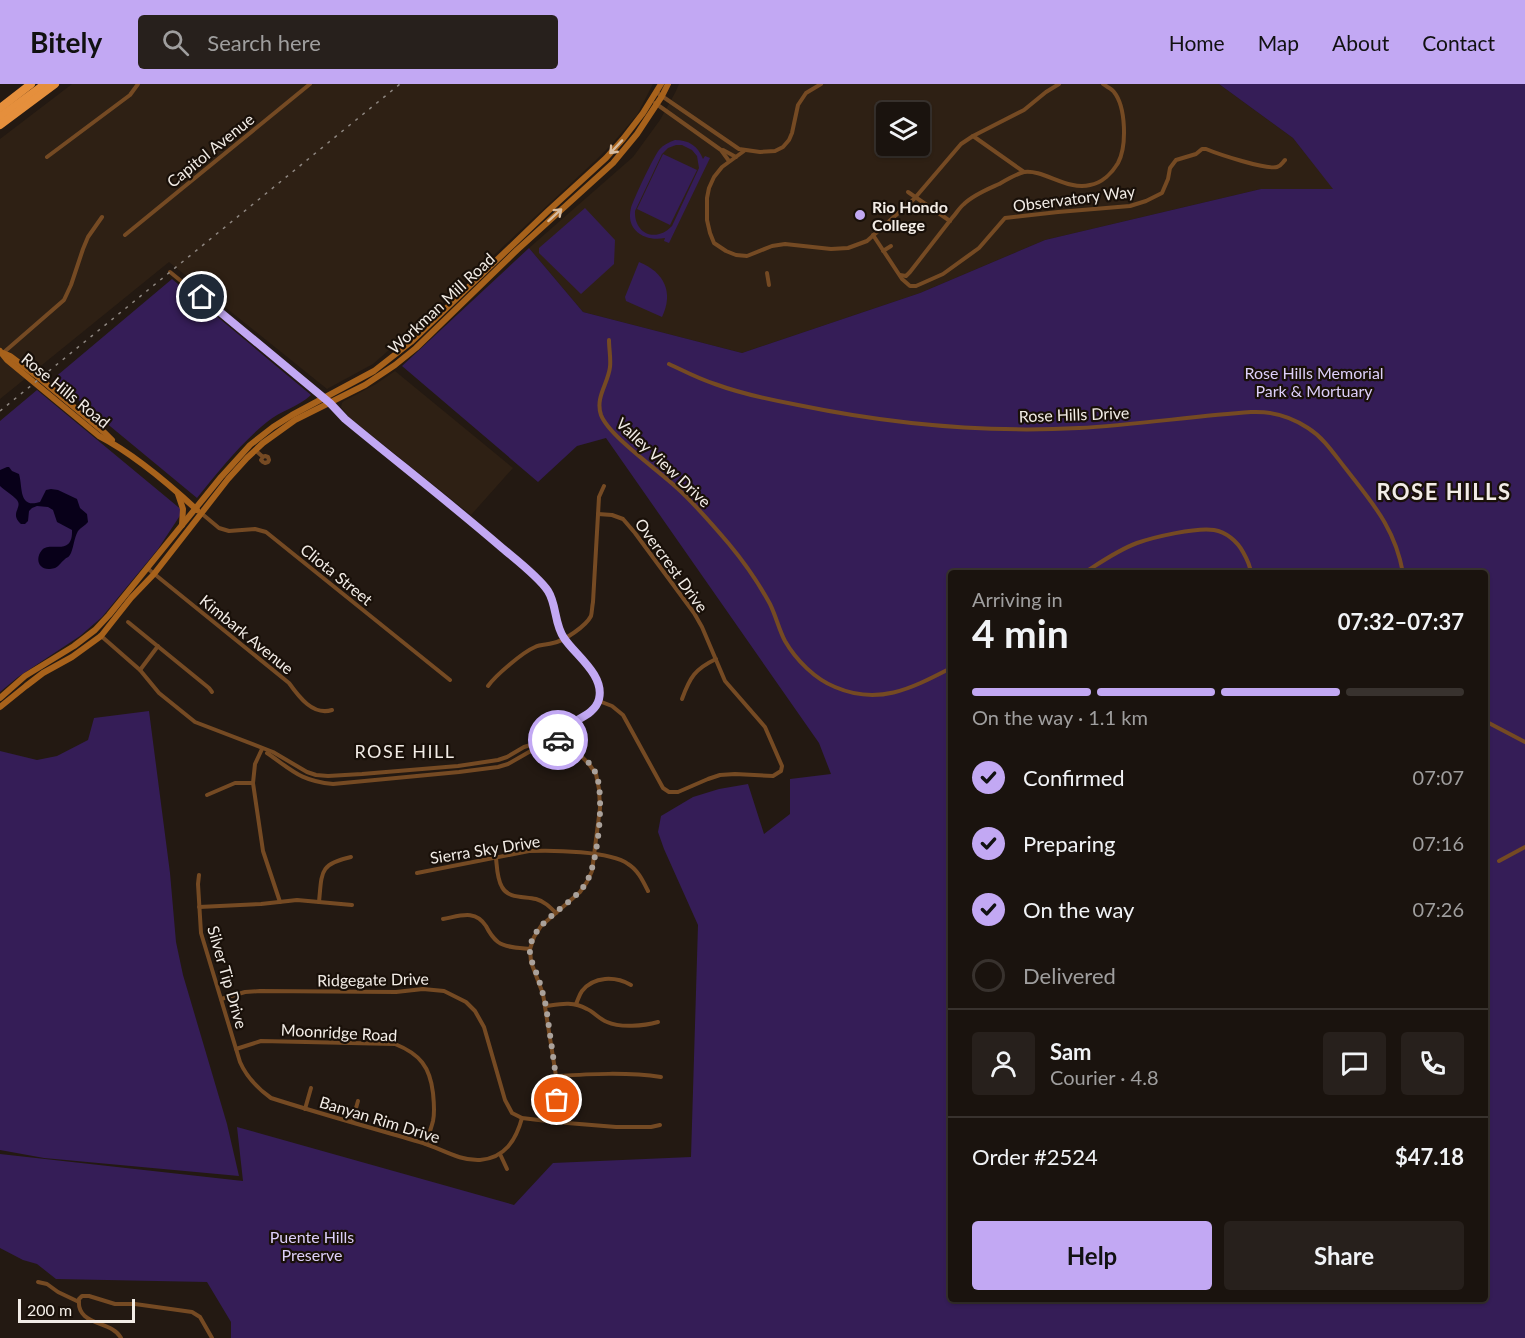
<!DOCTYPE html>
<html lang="en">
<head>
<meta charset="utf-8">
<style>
	:root { --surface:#1a130e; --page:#27201c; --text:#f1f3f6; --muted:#9f9e9e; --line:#38322e; --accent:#c2a8f3 }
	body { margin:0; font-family:Lato,sans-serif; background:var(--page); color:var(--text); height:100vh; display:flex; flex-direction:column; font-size:22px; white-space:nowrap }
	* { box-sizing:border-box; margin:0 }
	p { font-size:20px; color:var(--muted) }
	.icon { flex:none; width:33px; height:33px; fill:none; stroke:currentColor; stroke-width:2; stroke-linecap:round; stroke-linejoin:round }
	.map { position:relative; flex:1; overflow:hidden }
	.sheet { position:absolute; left:948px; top:486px; width:540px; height:732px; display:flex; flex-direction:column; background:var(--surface); border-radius:6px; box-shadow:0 2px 4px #0004,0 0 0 2px var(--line) }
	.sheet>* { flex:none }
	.buttons { position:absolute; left:876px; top:18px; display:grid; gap:12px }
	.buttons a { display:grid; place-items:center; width:54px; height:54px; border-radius:6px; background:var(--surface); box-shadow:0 2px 4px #0004,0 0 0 2px var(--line); font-size:30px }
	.scale { position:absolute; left:18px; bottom:15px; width:117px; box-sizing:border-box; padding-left:6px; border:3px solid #f2ece6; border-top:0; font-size:16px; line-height:21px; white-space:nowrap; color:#f2ece6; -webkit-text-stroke:4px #191009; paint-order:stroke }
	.pin { position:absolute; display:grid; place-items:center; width:51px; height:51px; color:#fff; margin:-26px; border:3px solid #fff; border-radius:50%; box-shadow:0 2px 6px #0007 }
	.courier { position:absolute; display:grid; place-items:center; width:60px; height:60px; margin:-30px; border:4px solid #c2a8f3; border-radius:50%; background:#fff; color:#222; box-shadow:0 2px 8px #0007 }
	.summary em { font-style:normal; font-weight:700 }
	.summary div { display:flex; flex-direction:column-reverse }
	.summary { display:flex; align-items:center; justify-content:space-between; height:102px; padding:0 24px }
	h1 { font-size:39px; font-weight:700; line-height:45px }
	.bar { display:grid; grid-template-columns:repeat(4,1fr); gap:9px 6px; align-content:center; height:72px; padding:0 24px }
	.bar i { height:8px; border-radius:4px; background:var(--line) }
	.bar .selected { background:var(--accent) }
	.bar p { grid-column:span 4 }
	.line { display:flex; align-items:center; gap:15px; padding:0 24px; border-top:2px solid var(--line) }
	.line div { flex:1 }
	.round { display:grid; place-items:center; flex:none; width:63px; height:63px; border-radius:6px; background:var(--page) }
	ol { padding:0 24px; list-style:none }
	li { display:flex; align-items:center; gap:18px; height:66px }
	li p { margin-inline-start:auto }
	li .icon { padding:6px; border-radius:50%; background:var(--accent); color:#111; stroke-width:4 }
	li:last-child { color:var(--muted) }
	li i { width:33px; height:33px; border:3px solid var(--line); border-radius:50% }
	.button { display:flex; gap:12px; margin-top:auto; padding:12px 24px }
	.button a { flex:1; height:69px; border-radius:6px; background:var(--accent); color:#111; font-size:24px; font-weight:700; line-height:69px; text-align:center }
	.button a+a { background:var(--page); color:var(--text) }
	header { display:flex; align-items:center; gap:36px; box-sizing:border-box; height:84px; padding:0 30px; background:var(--accent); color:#111 }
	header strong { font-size:28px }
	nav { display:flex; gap:33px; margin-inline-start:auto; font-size:21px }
	.search { width:420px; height:54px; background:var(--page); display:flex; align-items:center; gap:15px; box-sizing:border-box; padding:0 21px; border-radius:6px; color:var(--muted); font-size:22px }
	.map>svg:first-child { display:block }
</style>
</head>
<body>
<header>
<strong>Bitely</strong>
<div class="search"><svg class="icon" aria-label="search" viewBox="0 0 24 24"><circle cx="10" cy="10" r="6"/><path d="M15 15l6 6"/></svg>Search here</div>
<nav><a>Home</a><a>Map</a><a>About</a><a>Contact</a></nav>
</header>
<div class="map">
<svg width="1525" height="1254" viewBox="0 0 1525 1254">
	<rect width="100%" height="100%" fill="#231912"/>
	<g fill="#2e2014" fill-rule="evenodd">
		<path d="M 72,0 L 653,0 L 637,31 L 612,60 L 595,77 L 435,226 L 373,280 L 327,305 L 169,178 L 0,315 L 0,55 Z"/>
		<path d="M 679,0 L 1219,0 L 1293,54 L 1334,105 L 1261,105 L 1045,156 L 920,209 L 742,269 L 583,228 L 529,164 L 633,73 L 660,36 L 675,9 ZM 886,28 L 920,28 L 920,62 L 886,62 Z"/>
		<path d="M 395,287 L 513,384 L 471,431 L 349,333 L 341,323 L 342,319 L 344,317 L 376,300 Z"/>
	</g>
	<g fill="#351d57" fill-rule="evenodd">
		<path d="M 1219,0 L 1525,0 L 1525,1254 L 231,1254 L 231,1238 L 207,1198 L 56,1195 L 37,1180 L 23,1176 L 0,1164 L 0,1070 L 243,1097 L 237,1043 L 514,1121 L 553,1079 L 691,1073 L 698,841 L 664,765 L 658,748 L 661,732 L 693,713 L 719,705 L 748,700 L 764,750 L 790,730 L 790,695 L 831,690 L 819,659 L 606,354 L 577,362 L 538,398 L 402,282 L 529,164 L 583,228 L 742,269 L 920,209 L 1045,156 L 1261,105 L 1333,105 L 1293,54 ZM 951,489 L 1485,489 L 1485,1215 L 951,1215 Z"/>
		<path d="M 675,56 C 689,56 698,62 703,75 L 705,72 L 710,74 L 669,159 L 664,157 L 665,154 C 646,158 625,147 631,124 C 633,116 654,72 659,66 C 663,61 669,58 675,56 ZM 676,61 L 682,61 L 692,66 L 697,72 L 699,84 L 672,142 C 656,159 634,150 635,127 L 662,70 L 668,64 Z"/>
		<path d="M 663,70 L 697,86 L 670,141 L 637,125 Z"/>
		<path d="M 585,124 L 615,156 L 614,180 L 581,210 L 539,169 L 539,164 Z"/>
		<path d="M 639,178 C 664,188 674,208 662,233 L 626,217 L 625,213 Z"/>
		<path d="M 172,195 L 311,311 C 298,323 280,327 267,338 C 240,360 219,387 197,414 L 53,295 Z"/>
		<path d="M 37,306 L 183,427 L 158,465 L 102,533 L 80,552 L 18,593 L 0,608 L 0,337 Z"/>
		<path d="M 149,627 L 170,789 L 176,858 L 183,891 L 227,1040 L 239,1092 L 44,1074 L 0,1066 L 0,667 L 37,676 L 57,672 L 88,656 L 94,634 Z"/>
	</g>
	<path fill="#080019" d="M 7,383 L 9,383 L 12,387 L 19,390 C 23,403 18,425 40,418 L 46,406 L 51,405 L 58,406 L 77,415 L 80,424 L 87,430 L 88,438 C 85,442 81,443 78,447 C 74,454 74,462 71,469 C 68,475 68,472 64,476 C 58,481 59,484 50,485 C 38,486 35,474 42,466 C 50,457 73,473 72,446 L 57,438 L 53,426 L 48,423 L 37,422 L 32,424 L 29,427 L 28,437 L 25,440 L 21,440 C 9,429 23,424 17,416 C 13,411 5,407 0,402 L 0,386 Z"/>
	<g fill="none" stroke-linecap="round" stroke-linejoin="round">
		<g stroke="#754a23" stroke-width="4">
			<path d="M 656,8 L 739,65 L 760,68 L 775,67 L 783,63 L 789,56 L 792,49 L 798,21 L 806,9 L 821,0"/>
			<path d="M 655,19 L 721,66 L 729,77"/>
			<path d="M 973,52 L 1024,88"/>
			<path d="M 723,66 L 736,73"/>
			<path d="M 744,67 L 722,83 L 714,93 L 709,104 L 707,114 L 707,136 L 710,149 L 714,159 L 726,167 L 736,171 L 747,172 L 772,162 L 785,160 L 831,165 L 848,164 L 867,157 L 914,115 L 961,60 L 973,52 L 1024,26 L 1046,8 L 1059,0"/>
			<path d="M 47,73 L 130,11 L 138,0"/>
			<path d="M 908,108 L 950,137"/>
			<path d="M 125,151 L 310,0"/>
			<path d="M 873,151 L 902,195 L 910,202 L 916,202 L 943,190 L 979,164 L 1005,134 L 1058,128 L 1130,122 L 1146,117 L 1162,109 L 1168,95 L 1170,84 L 1176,76 L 1196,70 L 1202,65 L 1206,65 C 1218,70 1266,86 1277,83 C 1281,82 1282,79 1285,76"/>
			<path d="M 883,167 L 891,162"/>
			<path d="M 170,188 L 330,319 L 345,335 L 483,447 L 528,486 L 548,506 L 554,520 L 559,547 L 573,567 L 584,576 L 597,598 L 600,607 L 599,617 L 595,623 L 589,629 L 563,645 L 557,660"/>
			<path d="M 767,189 L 769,201"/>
			<path d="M 900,191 L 906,192 L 910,188 C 924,170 938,152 952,134 C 956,130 959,124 964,120 C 973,111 988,105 999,100 C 1006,96 1016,90 1024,88 C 1043,85 1068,107 1090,101 C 1102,99 1112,89 1118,79 C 1127,62 1126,23 1114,8 C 1112,5 1107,3 1103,0"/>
			<path d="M 609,256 C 609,265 611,274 610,283 C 608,300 595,313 601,331 C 609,352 658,386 676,403 C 695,420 712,440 729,460 C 744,478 758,498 770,520 C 776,532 779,546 785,557 C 796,576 815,595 835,603 C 879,622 912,604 951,584"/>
			<path d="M 3,269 L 64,216 L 71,201 L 83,165 L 88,153 L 102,133"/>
			<path d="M 669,280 C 684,287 699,295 715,300 C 742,310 771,316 798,321 C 890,340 985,349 1079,344 C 1136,341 1193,332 1251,328 C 1272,327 1290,332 1308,344 C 1324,354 1334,370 1346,385 C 1373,420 1395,444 1403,489"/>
			<path d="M 255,366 L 263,373 L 261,376 L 263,378 L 265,379 L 268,378 L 269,376 L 268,373 L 265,372 L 263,373"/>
			<path d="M 201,429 L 219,444 L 229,447 L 255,445 L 266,448 L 450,596"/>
			<path d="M 598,430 L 612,431 L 623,435 L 635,449 L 694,529 L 702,543 L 725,597 L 765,643 L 782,682 L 781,687 L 773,692 L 735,690 L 720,691 L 708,695 L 678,708 L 669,708 L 663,704 L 623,631 L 612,622 L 599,617"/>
			<path d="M 147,484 L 289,599 C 299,613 313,632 332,626"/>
			<path d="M 1084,489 C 1101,478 1118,466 1137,459 C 1154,453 1197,443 1214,446 C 1226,448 1237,457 1243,468 C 1247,475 1250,481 1251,489"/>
			<path d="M 128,538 L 209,604 L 212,608"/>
			<path d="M 100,551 L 140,586 L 159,609 L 195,638 L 273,668 L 307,688 L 316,691 L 328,692 L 362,690 L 458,682 L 498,676 L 507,673 L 524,663 L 544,657 L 552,657 L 570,665 L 580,671 L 589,680 L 596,690 L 599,705 L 600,724 L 592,787 L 587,798 L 580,808 L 541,842 L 534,853 L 530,865 L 531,878 L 543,910 L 556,992 L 557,1016 L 555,1038"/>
			<path d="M 140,586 L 158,562"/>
			<path d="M 488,602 C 496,591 523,568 535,563 C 541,560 547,561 553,559 C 564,557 586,542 591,532 C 592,528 592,523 593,518 L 599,413 L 604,402"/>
			<path d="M 682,615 C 690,593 695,585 716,575"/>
			<path d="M 1485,637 L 1525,658"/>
			<path d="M 262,665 L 255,680 L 253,699 L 263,767 L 280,818"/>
			<path d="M 267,669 C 292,686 300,697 333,700 L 459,688 L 498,683 L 508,680 L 529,668 L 540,664 L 555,662 L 557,660"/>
			<path d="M 207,711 L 235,699 L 253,699"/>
			<path d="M 496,774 C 497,783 497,795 502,803 C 508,815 525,812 536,815 C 544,817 550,823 556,829"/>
			<path d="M 1499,777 L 1525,763"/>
			<path d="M 417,789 L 529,767 C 552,766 611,767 628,780 C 638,786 643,797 648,807"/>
			<path d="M 199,791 L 198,800 L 201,849 L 240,978 C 247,994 257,1004 271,1014 C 321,1030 372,1044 423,1059 C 442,1065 459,1077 480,1076 C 505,1074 516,1056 522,1034"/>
			<path d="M 319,818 C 322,788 319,780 351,773"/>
			<path d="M 199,823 L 261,820 L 297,816 L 352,821"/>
			<path d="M 443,835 C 460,832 475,825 486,842 C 489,848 493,854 498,858 C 506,864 520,864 530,865"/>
			<path d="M 221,915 L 245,908 L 260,907 L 396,908 L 423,905 L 444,907 L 466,918 L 475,927 L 484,943 L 505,1016 L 512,1029 L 522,1034 L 555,1038 L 616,1043 L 651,1043 L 660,1041"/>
			<path d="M 576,920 C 578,916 579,911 582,907 C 594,892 615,892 631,901"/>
			<path d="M 546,922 C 560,920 573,917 587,925 C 594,928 599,935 607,938 C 620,944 644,942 658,938"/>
			<path d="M 236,965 L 261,957 L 395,960 C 420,970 430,983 433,1009 C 434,1019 435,1028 433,1037 C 431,1045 428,1052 426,1060"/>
			<path d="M 556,992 C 590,990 628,988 661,993"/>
			<path d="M 305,1025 L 311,1004"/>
			<path d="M 352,1038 L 358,1017"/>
			<path d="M 500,1070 L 507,1085"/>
			<path d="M 38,1198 L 47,1200 L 58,1208 L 79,1218"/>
			<path d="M 121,1254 C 112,1236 76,1243 79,1215 L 82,1212 L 89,1212 L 115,1220 L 135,1220 L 192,1228 L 200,1233 L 212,1254"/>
		</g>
		<g stroke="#a8621b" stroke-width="6">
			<path d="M 0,267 L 7,276 L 99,352 C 132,369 170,401 197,426"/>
			<path d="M 3,269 L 10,272 L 38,293 L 105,349 L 112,356"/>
			<path d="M 178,410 L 183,425 L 182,441"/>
			<path d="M 0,614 L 25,592 L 74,562 L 95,546 L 109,531 L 221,393 L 250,361 L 273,343 L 292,331 L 374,287 L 411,258 L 547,128 L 606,74 L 623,55 L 643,29 L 661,0"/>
			<path d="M 0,623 L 26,602 L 43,589 L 72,573 L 101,552 L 131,514 L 154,490 L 228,395 L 247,374 L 263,359 L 295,336 L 365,301 L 395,281 L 416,264 L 517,166 L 613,79 L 637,50 L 662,12 L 668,0"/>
		</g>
		<g stroke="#e58f3c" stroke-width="8">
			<path d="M 0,24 L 31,0"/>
			<path d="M 0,33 L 45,0"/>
			<path d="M 0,41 L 55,0"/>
		</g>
		<path stroke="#8e8680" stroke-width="1.5" stroke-dasharray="3 6" stroke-linecap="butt" d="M 0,327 L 400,0"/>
	</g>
	<defs><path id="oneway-shaft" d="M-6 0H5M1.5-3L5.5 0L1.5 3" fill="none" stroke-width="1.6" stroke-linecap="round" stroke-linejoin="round" transform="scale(1.5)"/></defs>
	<g stroke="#d8bc9f">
		<use href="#oneway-shaft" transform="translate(616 63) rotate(133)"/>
		<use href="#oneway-shaft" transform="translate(555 131) rotate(-42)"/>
	</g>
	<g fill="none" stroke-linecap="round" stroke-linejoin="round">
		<path stroke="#aaa29c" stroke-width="6" stroke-dasharray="0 10.8" d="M 557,1016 L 556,993 L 546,922 C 543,911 541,901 537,891 C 534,882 529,874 530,864 C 534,836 572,822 586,799 C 598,780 605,711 596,690 C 589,674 573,666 557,660 L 558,656"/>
		<path stroke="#c2a8f3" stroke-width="8" d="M 202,213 L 330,319 L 345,335 C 397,378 450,419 501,463 C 514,474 539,493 548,507 C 557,521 554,540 564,554 C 575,571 605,591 599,615 C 595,631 575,635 565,644 C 561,647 560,652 558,656"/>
	</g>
	<circle fill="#c2a8f3" stroke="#191009" stroke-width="2" cx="860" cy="131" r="6"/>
	<g text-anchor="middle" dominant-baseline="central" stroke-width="4.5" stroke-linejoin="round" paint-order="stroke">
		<g font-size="16" fill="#f2ece6" stroke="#191009">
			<text transform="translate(210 66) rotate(-39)">Capitol Avenue</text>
			<text transform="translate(1074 114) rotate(-7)">Observatory Way</text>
			<text transform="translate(441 219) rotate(-43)">Workman Mill Road</text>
			<text transform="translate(66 306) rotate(39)">Rose Hills Road</text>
			<text transform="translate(1074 330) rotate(-2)">Rose Hills Drive</text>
			<text transform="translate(664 378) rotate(43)">Valley View Drive</text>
			<text transform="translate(672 481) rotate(54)">Overcrest Drive</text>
			<text transform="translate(337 490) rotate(39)">Cliota Street</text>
			<text transform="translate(247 550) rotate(39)">Kimbark Avenue</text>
			<text transform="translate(485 765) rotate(-9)">Sierra Sky Drive</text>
			<text transform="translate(228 893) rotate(74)">Silver Tip Drive</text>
			<text transform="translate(373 895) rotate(-1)">Ridgegate Drive</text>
			<text transform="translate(339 948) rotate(3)">Moonridge Road</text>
			<text transform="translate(380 1035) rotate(17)">Banyan Rim Drive</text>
		</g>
		<g font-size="16" font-weight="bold" fill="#f2ece6" stroke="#191009" text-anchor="start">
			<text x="872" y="122">Rio Hondo<tspan x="872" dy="18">College</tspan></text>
		</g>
		<g font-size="16" fill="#ddcff9" stroke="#191009">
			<text x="1314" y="288">Rose Hills Memorial<tspan x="1314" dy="18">Park &amp; Mortuary</tspan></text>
			<text x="312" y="1152">Puente Hills<tspan x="312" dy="18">Preserve</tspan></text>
		</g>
		<g font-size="18" letter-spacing="1.5" fill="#f2ece6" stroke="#191009">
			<text x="405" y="667">ROSE HILL</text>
		</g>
		<g font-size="22" font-weight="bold" letter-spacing="1.5" fill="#f2ece6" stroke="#191009">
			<text x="1444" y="407">ROSE HILLS</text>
		</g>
	</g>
</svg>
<div class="buttons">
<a><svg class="icon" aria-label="layers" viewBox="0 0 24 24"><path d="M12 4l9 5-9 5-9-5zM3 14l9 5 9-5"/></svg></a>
</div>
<div class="scale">200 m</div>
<div class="pin" style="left:557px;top:1016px;background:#ea580c"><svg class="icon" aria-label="bag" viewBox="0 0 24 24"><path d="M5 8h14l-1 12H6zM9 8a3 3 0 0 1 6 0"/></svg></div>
<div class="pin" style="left:202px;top:213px;background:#1f2937"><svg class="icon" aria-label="home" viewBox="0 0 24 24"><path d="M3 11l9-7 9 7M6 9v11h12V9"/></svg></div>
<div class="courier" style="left:558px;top:656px"><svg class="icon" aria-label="car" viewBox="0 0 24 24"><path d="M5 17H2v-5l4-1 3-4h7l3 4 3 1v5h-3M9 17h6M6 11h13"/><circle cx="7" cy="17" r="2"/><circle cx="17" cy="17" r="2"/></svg></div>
<section class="sheet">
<div class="summary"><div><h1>4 min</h1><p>Arriving in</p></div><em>07:32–07:37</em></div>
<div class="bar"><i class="selected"></i><i class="selected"></i><i class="selected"></i><i></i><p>On the way · 1.1 km</p></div>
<ol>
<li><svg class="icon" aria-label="check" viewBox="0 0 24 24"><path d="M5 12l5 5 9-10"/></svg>Confirmed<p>07:07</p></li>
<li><svg class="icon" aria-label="check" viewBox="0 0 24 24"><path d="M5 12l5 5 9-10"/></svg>Preparing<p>07:16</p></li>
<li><svg class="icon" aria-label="check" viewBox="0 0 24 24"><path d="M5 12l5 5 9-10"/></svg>On the way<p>07:26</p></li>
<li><i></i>Delivered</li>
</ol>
<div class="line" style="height:108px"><a class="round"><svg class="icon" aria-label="person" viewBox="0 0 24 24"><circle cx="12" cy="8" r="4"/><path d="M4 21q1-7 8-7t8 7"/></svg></a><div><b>Sam</b><p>Courier · 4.8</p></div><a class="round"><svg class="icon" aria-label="chat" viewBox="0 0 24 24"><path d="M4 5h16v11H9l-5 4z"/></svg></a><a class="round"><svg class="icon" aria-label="phone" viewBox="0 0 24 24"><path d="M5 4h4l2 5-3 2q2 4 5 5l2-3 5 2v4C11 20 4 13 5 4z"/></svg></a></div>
<div class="line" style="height:78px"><div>Order #2524</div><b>$47.18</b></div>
<div class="button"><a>Help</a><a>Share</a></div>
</section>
</div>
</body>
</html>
